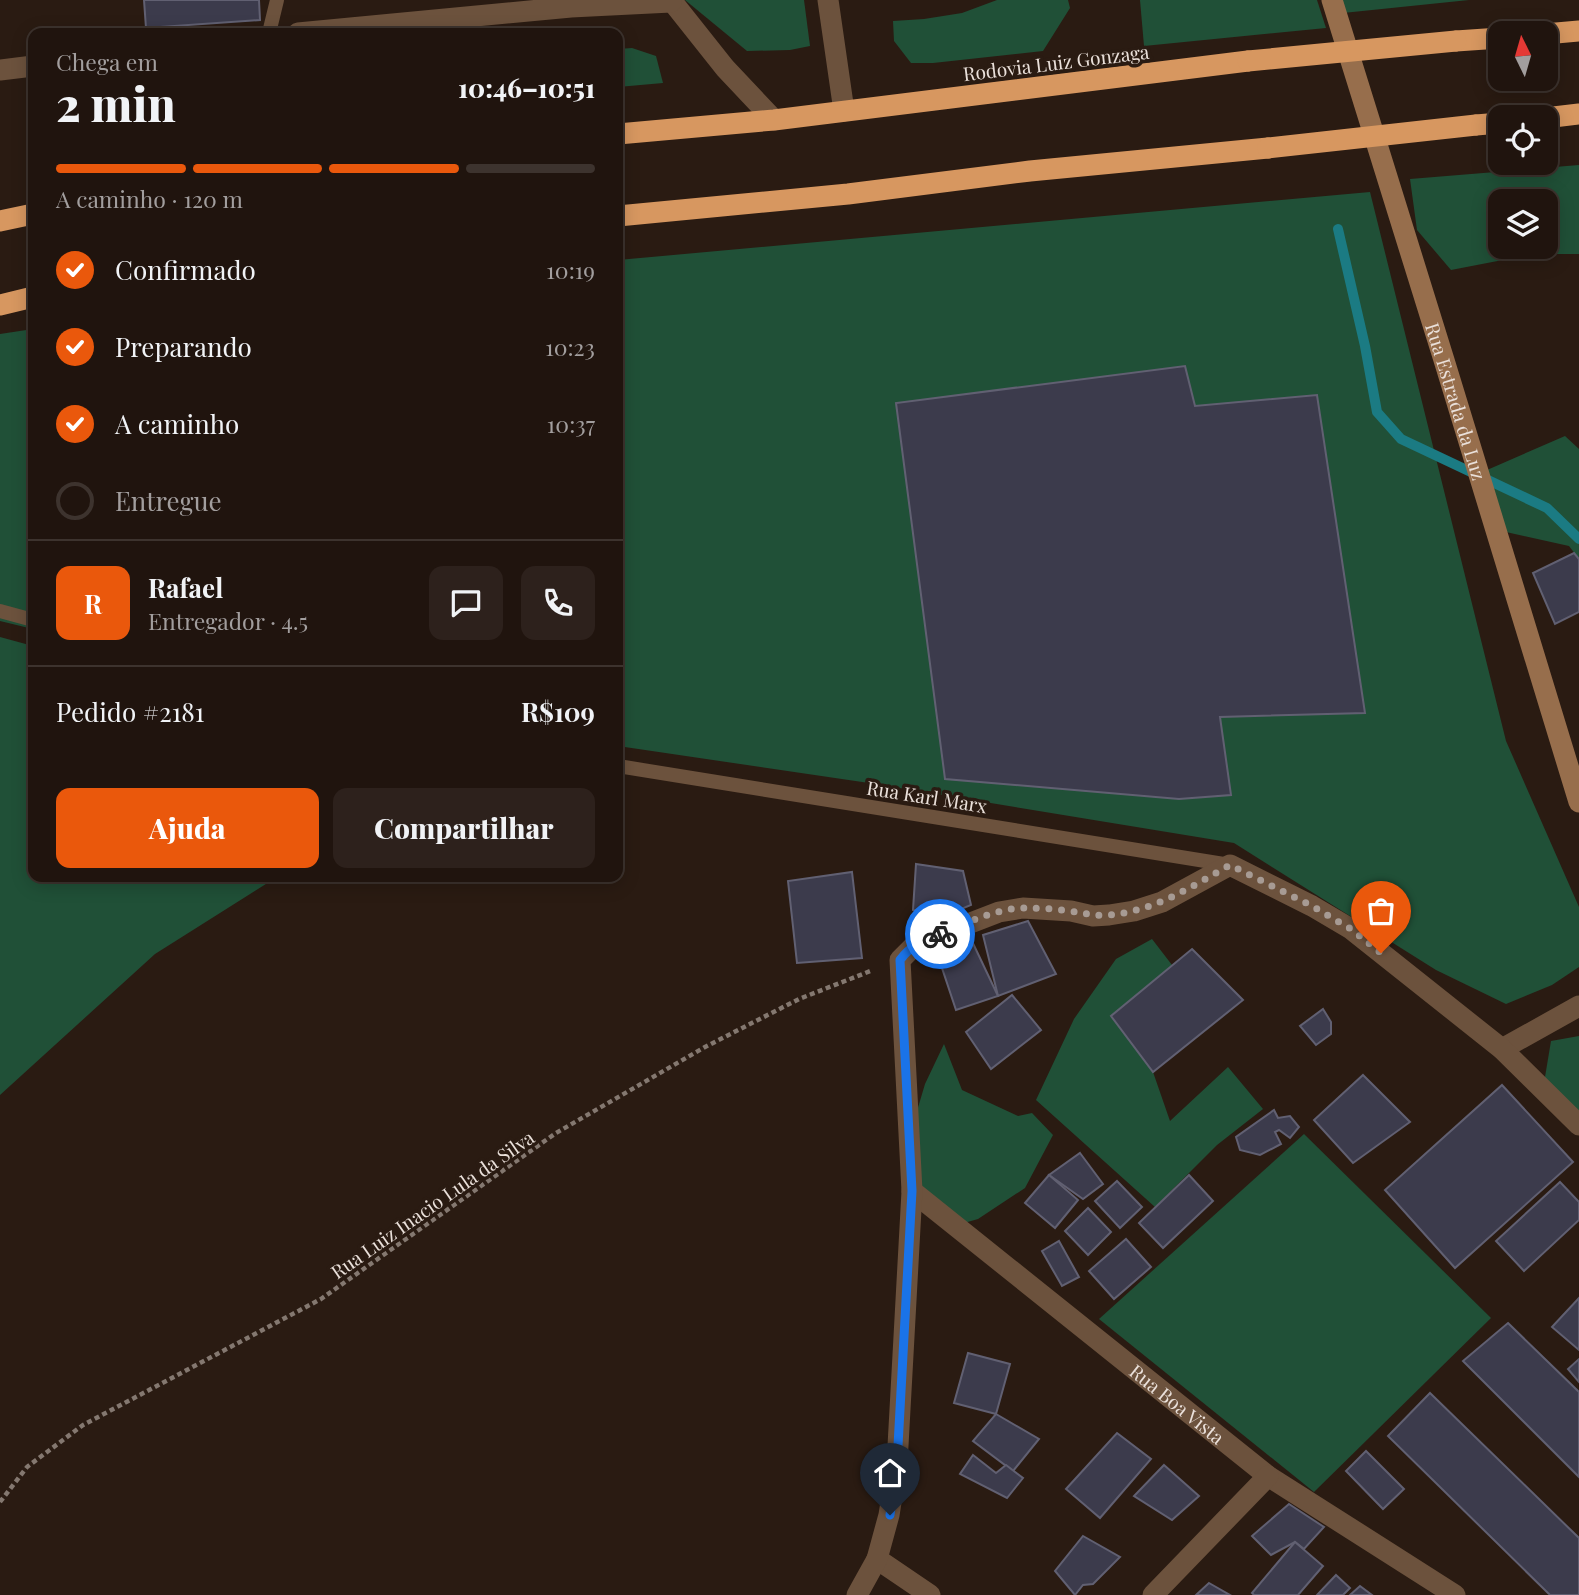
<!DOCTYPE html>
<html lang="pt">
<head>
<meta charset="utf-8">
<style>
	:root { --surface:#20140e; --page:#2d211c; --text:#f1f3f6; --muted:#a29e9e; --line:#3d332e; --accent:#ea580c }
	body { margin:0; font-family:"Playfair Display",serif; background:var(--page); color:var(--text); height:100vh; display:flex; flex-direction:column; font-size:26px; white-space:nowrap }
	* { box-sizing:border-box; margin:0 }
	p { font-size:23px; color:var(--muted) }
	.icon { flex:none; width:38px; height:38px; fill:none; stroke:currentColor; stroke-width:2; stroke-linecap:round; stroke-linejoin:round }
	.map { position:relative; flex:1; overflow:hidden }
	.sheet { position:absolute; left:28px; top:28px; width:595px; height:854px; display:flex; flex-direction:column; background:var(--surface); border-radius:14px; box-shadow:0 4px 18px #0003,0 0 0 2px var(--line) }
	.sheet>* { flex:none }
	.needle { width:46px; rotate:355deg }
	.fabs { position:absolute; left:1488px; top:21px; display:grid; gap:14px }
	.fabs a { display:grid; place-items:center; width:70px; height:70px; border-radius:14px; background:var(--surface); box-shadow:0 4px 18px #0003,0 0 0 2px var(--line); font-size:35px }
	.pin { position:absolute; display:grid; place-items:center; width:60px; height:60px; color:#fff; margin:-72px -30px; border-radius:50% 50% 50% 0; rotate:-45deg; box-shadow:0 0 7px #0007 }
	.pin .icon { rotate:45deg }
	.courier { position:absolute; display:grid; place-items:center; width:70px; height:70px; margin:-35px; border:5px solid #1a73e8; border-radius:50%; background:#fff; color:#222; box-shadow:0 2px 9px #0007 }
	.summary em { font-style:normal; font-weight:800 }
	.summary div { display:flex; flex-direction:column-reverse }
	.summary { display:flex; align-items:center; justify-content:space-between; height:119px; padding:0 28px }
	h1 { font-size:46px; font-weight:800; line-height:52px }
	.bar { display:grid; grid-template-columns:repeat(4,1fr); gap:10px 7px; align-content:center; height:84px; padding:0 28px }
	.bar i { height:9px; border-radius:5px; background:var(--line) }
	.bar .on { background:var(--accent) }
	.bar p { grid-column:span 4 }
	.line { display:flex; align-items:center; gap:18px; padding:0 28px; border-top:2px solid var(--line) }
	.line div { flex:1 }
	.round { display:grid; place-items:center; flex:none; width:74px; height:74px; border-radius:14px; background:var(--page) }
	ol { padding:0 28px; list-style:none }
	li { display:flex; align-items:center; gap:21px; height:77px }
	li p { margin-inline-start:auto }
	li .icon { padding:7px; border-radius:50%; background:var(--accent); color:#fff; stroke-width:4 }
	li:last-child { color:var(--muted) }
	li i { width:38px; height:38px; border:4px solid var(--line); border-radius:50% }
	.primary-button { display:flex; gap:14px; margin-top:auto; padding:14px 28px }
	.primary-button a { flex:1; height:80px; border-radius:14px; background:var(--accent); color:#fff; font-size:28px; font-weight:800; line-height:80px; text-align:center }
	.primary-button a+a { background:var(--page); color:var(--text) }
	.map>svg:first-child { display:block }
</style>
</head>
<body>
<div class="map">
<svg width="1579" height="1595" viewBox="0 0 1579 1595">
	<rect width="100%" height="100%" fill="#2a1b12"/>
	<g fill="#205037" fill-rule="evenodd">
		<path d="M 685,0 L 804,0 L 810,46 L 790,50 L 747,51 Z"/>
		<path d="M 997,0 L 1068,0 L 1070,8 L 1043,51 L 933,63 L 911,63 L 894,41 L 893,21 L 924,19 L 962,13 Z"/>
		<path d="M 1140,0 L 1317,0 L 1326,28 L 1144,46 Z"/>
		<path d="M 1341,0 L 1469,0 L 1343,13 Z"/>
		<path d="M 632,48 L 656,56 L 663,83 L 618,87 L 618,49 Z"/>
		<path d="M 1579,165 L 1579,254 L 1534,254 L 1451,270 L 1417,230 L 1410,179 ZM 1500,201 L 1545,201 L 1545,247 L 1500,247 Z"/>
		<path d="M 1370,192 L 1506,741 L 1579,907 L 1579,967 L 1552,985 L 1506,1004 L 1436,970 L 1234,843 L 869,783 L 618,746 L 618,260 Z"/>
		<path d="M 33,329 L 33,629 L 0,621 L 0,334 Z"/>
		<path d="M 1565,436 L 1579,449 L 1579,559 L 1569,546 L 1506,532 L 1487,470 Z"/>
		<path d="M 0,637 L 33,646 L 33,877 L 277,877 L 155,954 L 0,1095 Z"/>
		<path d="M 1152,939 L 1172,965 L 1111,1016 L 1153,1072 L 1170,1121 L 1228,1067 L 1263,1109 L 1217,1145 L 1155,1207 L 1036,1100 L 1074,1019 L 1116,959 Z"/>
		<path d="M 1579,1036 L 1579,1121 L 1543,1089 L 1551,1041 Z"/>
		<path d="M 944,1044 L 962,1090 L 1018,1116 L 1032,1113 L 1053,1135 L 1025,1188 L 978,1219 L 964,1223 L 919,1184 L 917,1111 L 925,1084 Z"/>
		<path d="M 1304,1134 L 1491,1318 L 1314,1492 L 1099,1319 Z"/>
	</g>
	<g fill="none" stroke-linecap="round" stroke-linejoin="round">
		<path stroke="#1b7b83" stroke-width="10" d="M 1338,229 L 1365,346 L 1377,412 L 1401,439 L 1547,508 L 1579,539"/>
	</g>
	<g fill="#3c3b4c" stroke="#616072" stroke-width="2">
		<path d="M 144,0 L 259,0 L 260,20 L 146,28 Z"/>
		<path d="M 1185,366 L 1195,406 L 1317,395 L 1365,713 L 1220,717 L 1231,795 L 1179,799 L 945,779 L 896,403 Z"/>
		<path d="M 1574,553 L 1579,559 L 1579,612 L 1555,624 L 1533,573 Z"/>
		<path d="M 916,864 L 963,871 L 971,905 L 930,922 L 926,912 L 913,910 Z"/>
		<path d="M 852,872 L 862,958 L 797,963 L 788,881 Z"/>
		<path d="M 1028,921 L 1056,974 L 998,996 L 983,935 Z"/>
		<path d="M 970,937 L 998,996 L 956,1010 L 936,950 Z"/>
		<path d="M 1192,949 L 1243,1000 L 1153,1072 L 1111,1016 Z"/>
		<path d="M 1012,995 L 1041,1030 L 991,1069 L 966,1032 Z"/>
		<path d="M 1323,1009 L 1331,1022 L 1331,1034 L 1316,1045 L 1300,1026 Z"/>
		<path d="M 1363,1075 L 1410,1122 L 1353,1163 L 1314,1120 Z"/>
		<path d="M 1502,1085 L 1573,1162 L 1455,1268 L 1385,1190 Z"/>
		<path d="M 1274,1110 L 1278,1118 L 1290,1116 L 1299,1127 L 1290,1138 L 1279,1130 L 1275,1132 L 1281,1144 L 1260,1155 L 1240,1150 L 1236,1137 Z"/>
		<path d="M 1080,1153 L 1103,1184 L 1083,1199 L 1049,1175 Z"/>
		<path d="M 1049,1175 L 1078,1200 L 1055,1228 L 1025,1203 Z"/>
		<path d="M 1189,1175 L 1213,1201 L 1163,1248 L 1139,1223 Z"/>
		<path d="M 1117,1181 L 1142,1207 L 1120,1228 L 1095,1201 Z"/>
		<path d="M 1560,1182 L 1579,1202 L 1579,1220 L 1524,1271 L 1496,1241 Z"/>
		<path d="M 1088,1208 L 1111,1232 L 1088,1255 L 1065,1231 Z"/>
		<path d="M 1126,1239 L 1151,1267 L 1114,1299 L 1089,1271 Z"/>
		<path d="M 1059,1241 L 1079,1277 L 1062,1286 L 1042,1251 Z"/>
		<path d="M 1579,1298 L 1579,1350 L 1552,1327 Z"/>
		<path d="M 1508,1323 L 1579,1392 L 1579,1477 L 1463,1361 Z"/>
		<path d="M 968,1353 L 1010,1364 L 996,1414 L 954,1403 Z"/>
		<path d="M 1579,1359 L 1579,1382 L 1568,1369 Z"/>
		<path d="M 1430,1393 L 1579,1538 L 1579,1595 L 1550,1595 L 1388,1436 Z"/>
		<path d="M 996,1414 L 1039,1439 L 1013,1471 L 973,1441 Z"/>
		<path d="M 1117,1433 L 1151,1459 L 1100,1518 L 1066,1489 Z"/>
		<path d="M 1366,1451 L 1404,1489 L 1383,1509 L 1346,1471 Z"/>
		<path d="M 973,1455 L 996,1473 L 1006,1465 L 1023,1478 L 1007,1498 L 960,1474 Z"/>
		<path d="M 1164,1465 L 1199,1496 L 1172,1520 L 1134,1496 Z"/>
		<path d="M 1289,1504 L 1324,1527 L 1304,1549 L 1295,1542 L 1271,1555 L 1252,1536 Z"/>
		<path d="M 1083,1536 L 1120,1557 L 1093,1584 L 1083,1585 L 1075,1595 L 1055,1571 Z"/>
		<path d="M 1295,1542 L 1323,1566 L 1298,1595 L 1254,1595 L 1252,1593 Z"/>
		<path d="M 1336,1575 L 1350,1588 L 1343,1595 L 1317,1595 Z"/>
		<path d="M 1209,1583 L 1230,1595 L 1196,1595 Z"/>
		<path d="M 1360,1586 L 1372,1595 L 1350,1595 Z"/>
	</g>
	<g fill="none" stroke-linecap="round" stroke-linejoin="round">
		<path stroke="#847870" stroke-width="4.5" stroke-dasharray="5 3.5" stroke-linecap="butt" d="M 0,1502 L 27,1467 L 83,1425 L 321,1299 L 556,1133 L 705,1047 L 799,999 L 873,970"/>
		<g stroke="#6c523d" stroke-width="14">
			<path d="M 269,33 L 277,0"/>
			<path d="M 0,611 L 33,620"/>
			<path d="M 618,766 L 1230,865"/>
		</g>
		<g stroke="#6c523d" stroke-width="21">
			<path d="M 671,0 L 725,68 L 774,120"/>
			<path d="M 828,0 L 844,111"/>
			<path d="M 298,33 L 571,7 L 671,2"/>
			<path d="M 0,70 L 33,66"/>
			<path d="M 1502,1049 L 1579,1006"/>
			<path id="s1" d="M 912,1191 L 1268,1476 L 1455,1595"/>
			<path d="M 877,1559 L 930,1595"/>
			<path d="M 857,1595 L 877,1559 L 889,1515 L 897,1464 L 912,1191 L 900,960 L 916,944 L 999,912 L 1023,908 L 1071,911 L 1093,916 L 1109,915 L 1134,911 L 1162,902 L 1230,865 L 1312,906 L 1351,929 L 1502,1049 L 1579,1125"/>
			<path d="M 1153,1595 L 1268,1476"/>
		</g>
		<path stroke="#976e4c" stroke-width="21" id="s2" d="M 1332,0 L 1444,360 L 1579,802"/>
		<g stroke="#d79760" stroke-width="21">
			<path d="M 1545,34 L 1579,31"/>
			<path d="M 1456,41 L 1500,38"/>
			<path d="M 1545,118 L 1579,114"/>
			<path d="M 1476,125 L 1500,123"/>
			<path d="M 618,134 L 774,120 L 1248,61"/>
			<path d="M 618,216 L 848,194 L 1030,171 L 1268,148"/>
			<path d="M 0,221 L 33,214"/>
			<path d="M 0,305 L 33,297"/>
		</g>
		<g stroke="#d79760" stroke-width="21">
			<path d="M 1248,61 L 1456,41"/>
			<path d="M 1268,148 L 1476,125"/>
		</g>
	</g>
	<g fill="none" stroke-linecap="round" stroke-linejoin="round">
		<path stroke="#a79b94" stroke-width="7" stroke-dasharray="0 12.6" d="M 940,934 C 965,923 1000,907 1027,908 C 1041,908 1056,909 1070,911 C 1083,913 1094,916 1107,915 C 1153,912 1191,887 1230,865 L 1312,906 L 1351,929 L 1381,953"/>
		<path stroke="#1a73e8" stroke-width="9" d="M 890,1515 L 897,1464 L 912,1191 L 900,960 C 911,945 924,940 940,934"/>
	</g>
	<g text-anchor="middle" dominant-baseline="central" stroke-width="7" stroke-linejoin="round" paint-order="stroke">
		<g font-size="19" fill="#eae0da" stroke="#2a1b12">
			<text transform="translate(1056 62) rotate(-7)">Rodovia Luiz Gonzaga</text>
			<text stroke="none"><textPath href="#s2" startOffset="420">Rua Estrada da Luz</textPath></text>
			<text transform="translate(927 796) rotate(9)">Rua Karl Marx</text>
			<text transform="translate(432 1204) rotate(-35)">Rua Luiz Inacio Lula da Silva</text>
			<text stroke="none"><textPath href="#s1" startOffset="340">Rua Boa Vista</textPath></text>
		</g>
	</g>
</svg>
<div class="fabs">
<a><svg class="needle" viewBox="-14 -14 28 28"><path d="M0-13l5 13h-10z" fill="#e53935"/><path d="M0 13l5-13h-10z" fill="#a29e9e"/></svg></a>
<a><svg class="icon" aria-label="locate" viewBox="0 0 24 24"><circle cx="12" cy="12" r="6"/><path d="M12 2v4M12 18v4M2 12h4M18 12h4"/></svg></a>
<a><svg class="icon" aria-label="layers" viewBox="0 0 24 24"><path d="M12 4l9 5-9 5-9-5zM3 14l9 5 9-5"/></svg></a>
</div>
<div class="pin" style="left:1381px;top:953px;background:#ea580c"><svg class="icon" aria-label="bag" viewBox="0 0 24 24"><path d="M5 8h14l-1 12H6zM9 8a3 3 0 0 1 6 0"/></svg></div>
<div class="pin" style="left:890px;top:1515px;background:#1f2937"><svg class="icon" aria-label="home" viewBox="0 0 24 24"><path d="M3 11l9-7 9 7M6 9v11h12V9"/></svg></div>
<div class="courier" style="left:940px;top:934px"><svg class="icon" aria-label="bike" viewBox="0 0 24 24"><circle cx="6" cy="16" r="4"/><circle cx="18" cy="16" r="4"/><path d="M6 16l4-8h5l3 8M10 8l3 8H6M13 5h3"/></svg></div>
<section class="sheet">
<div class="summary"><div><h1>2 min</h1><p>Chega em</p></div><em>10:46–10:51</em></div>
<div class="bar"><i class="on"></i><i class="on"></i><i class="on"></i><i></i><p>A caminho · 120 m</p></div>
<ol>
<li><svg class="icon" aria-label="check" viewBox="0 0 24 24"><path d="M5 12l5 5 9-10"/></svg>Confirmado<p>10:19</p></li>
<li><svg class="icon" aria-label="check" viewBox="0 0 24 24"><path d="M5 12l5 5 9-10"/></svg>Preparando<p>10:23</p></li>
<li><svg class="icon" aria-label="check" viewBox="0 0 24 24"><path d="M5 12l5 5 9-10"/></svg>A caminho<p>10:37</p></li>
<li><i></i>Entregue</li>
</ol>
<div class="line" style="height:126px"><b class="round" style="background:var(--accent);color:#fff">R</b><div><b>Rafael</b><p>Entregador · 4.5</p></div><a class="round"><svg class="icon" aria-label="chat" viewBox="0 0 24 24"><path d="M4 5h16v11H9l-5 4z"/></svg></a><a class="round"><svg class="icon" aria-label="phone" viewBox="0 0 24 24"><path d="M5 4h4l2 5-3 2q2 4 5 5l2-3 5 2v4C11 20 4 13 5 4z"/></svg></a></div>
<div class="line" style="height:91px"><div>Pedido #2181</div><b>R$109</b></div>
<div class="primary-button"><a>Ajuda</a><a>Compartilhar</a></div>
</section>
</div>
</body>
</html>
